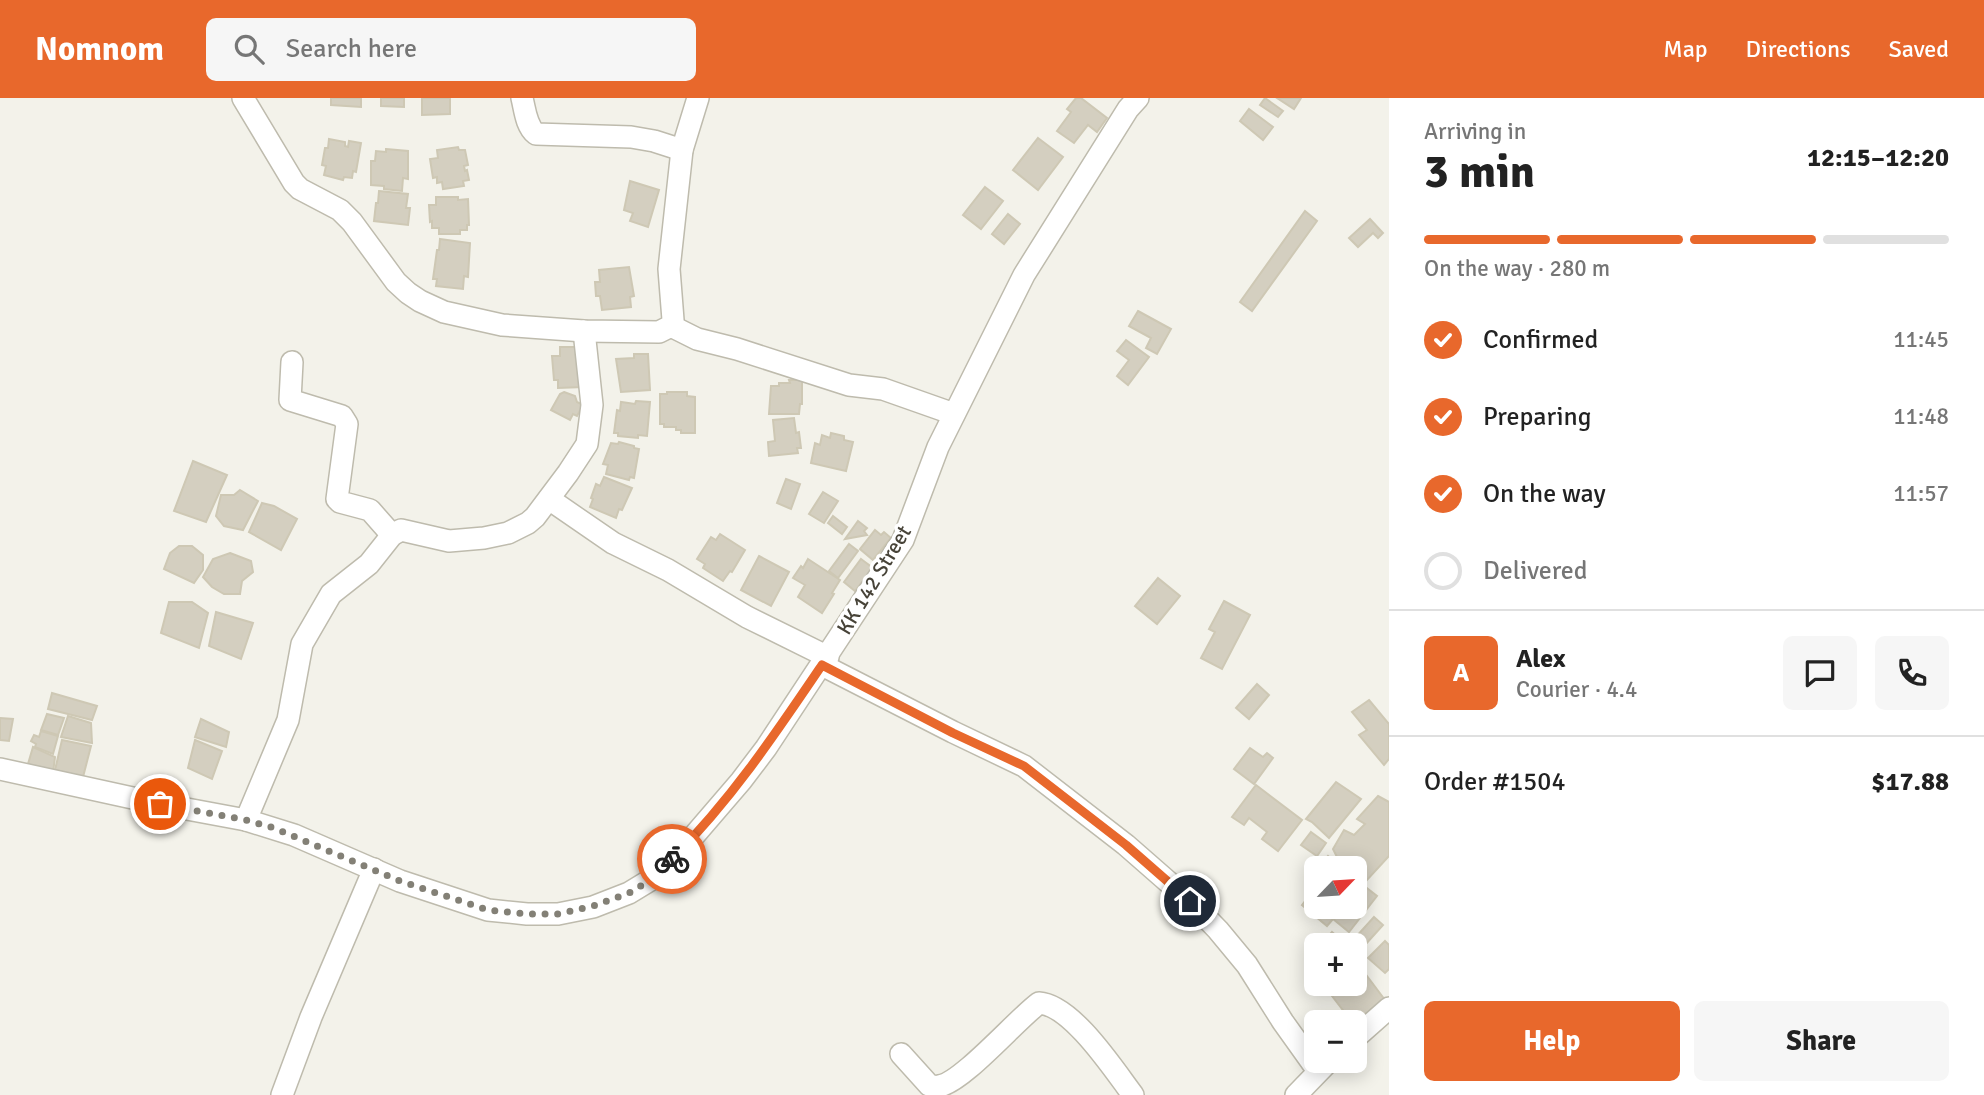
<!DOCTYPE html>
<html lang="en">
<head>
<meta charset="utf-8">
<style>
	:root { --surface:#fff; --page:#f6f6f6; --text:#222; --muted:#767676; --line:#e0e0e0; --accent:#e8682c }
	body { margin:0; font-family:Signika,sans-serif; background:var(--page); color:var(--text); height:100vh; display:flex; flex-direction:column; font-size:26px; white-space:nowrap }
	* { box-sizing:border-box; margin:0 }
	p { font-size:23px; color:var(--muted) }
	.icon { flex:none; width:38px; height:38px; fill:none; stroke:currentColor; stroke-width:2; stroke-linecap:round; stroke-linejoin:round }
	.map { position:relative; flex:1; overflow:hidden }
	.side { display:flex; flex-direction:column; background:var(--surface); width:595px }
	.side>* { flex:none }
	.needle { width:46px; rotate:65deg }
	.tools { position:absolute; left:1304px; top:758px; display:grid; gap:14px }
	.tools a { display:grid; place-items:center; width:63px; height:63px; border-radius:10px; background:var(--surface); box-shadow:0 4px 18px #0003; font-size:35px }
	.pin { position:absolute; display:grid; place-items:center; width:60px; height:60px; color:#fff; margin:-30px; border:4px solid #fff; border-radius:50%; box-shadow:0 2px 7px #0007 }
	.courier { position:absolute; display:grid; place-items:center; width:70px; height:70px; margin:-35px; border:5px solid #e8682c; border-radius:50%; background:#fff; color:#222; box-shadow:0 2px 9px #0007 }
	.overview em { font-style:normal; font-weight:700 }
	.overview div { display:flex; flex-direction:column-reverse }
	.overview { display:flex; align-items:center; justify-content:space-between; height:119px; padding:0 35px }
	h1 { font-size:46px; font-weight:700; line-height:52px }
	.bar { display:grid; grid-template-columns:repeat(4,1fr); gap:10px 7px; align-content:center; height:84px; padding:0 35px }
	.bar i { height:9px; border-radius:5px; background:var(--line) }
	.bar .current { background:var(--accent) }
	.bar p { grid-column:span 4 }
	.line { display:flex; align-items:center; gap:18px; padding:0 35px; border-top:2px solid var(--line) }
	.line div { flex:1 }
	.round { display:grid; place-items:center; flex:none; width:74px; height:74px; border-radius:10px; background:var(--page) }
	ol { padding:0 35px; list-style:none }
	li { display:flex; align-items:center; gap:21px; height:77px }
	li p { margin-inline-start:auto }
	li .icon { padding:7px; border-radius:50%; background:var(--accent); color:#fff; stroke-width:4 }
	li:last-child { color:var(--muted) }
	li i { width:38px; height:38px; border:4px solid var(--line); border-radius:50% }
	.button { display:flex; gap:14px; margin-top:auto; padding:14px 35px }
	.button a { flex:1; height:80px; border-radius:10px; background:var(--accent); color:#fff; font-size:28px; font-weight:700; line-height:80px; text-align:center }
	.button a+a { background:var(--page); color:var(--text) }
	header { display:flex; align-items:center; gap:42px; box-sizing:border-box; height:98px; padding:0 35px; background:var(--accent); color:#fff }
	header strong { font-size:33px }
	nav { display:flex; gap:38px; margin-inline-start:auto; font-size:24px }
	.search { width:490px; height:63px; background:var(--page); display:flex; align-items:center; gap:18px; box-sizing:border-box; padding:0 24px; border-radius:10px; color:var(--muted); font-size:26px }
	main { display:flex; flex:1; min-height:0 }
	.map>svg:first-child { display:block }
</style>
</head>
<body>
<header>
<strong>Nomnom</strong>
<div class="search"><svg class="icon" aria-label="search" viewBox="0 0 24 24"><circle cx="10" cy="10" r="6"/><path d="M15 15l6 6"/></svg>Search here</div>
<nav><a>Map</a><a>Directions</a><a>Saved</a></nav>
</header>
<main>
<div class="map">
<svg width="1389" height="997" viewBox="0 0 1389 997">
	<rect width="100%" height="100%" fill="#f3f2ea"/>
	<g fill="#d4cfc0" stroke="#cec8b4" stroke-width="2">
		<path d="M 331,0 L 361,0 L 361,9 L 331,7 Z"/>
		<path d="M 381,0 L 404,0 L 404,9 L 381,8 Z"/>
		<path d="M 422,0 L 450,0 L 450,16 L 422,17 Z"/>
		<path d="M 1076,0 L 1081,0 L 1107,20 L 1097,34 L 1088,27 L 1074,45 L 1057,33 L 1071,14 L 1067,11 Z"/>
		<path d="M 1265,0 L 1283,13 L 1278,19 L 1260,7 Z"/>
		<path d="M 1277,0 L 1301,0 L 1294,11 Z"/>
		<path d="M 1249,11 L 1273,29 L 1263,42 L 1240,23 Z"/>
		<path d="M 1038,40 L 1063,59 L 1038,92 L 1013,72 Z"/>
		<path d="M 329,41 L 345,44 L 345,48 L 348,49 L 349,43 L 361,45 L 356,74 L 353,73 L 352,80 L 344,79 L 343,82 L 324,77 L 326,68 L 322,67 L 325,50 L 328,50 Z"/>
		<path d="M 458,49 L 459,52 L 465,52 L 468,67 L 464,68 L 465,73 L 467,72 L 469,82 L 463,83 L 464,88 L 443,91 L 442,84 L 437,85 L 437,79 L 433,80 L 430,61 L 438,60 L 437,52 Z"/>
		<path d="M 386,51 L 408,53 L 408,81 L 403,80 L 402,93 L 384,91 L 384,88 L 371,87 L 371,63 L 375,63 L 376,53 L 386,54 Z"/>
		<path d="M 630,83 L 659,92 L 648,129 L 630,123 L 633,115 L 624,112 Z"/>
		<path d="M 985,89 L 1003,103 L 981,131 L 963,117 Z"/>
		<path d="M 379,93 L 408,96 L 406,110 L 410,110 L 408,127 L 374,123 L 376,105 L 378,105 Z"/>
		<path d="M 436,99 L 458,99 L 458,102 L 468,101 L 469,127 L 467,127 L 467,132 L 460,132 L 460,136 L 439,136 L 439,130 L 432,130 L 432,123 L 430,124 L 429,107 L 436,107 Z"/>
		<path d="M 1305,113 L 1317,123 L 1252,213 L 1240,204 Z"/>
		<path d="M 1008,116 L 1020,126 L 1004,146 L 992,136 Z"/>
		<path d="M 1370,121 L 1383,135 L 1378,140 L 1373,135 L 1358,149 L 1349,140 Z"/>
		<path d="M 440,141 L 470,145 L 468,179 L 464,178 L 463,191 L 436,188 L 437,181 L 433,181 L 437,152 L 439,152 Z"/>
		<path d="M 629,169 L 634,198 L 630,199 L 631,209 L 602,212 L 600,198 L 596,198 L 595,184 L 600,184 L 599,172 Z"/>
		<path d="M 1138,213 L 1171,231 L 1157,256 L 1146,250 L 1151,240 L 1129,228 Z"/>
		<path d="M 1126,242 L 1149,259 L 1128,287 L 1117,278 L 1129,262 L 1117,253 Z"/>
		<path d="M 560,249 L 579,249 L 583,289 L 558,290 L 558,282 L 554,282 L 552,258 L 560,258 Z"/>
		<path d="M 634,256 L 648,256 L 650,292 L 621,294 L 616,261 L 634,260 Z"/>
		<path d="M 789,282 L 802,282 L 802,306 L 800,306 L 799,316 L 769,316 L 771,288 L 779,288 L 779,285 L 790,285 Z"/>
		<path d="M 564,294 L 575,298 L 577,304 L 583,307 L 577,318 L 573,316 L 570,322 L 551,312 L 560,296 Z"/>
		<path d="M 667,294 L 687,294 L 687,298 L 695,299 L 695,335 L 681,335 L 681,332 L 676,332 L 676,329 L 664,329 L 664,326 L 660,326 L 660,296 L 667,296 Z"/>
		<path d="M 636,303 L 650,304 L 647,338 L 638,337 L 638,340 L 618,338 L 618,335 L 614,335 L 617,312 L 620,313 L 621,304 L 635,306 Z"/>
		<path d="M 794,320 L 796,335 L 799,334 L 801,350 L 797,350 L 798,355 L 769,358 L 768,344 L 775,343 L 773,322 Z"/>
		<path d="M 831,335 L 844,338 L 844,342 L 853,344 L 846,373 L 811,365 L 815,345 L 820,347 L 822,337 L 830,340 Z"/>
		<path d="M 619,344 L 634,348 L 634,350 L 639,351 L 634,380 L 630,379 L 629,382 L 606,376 L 608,367 L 603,366 L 611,345 L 618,346 Z"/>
		<path d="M 193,363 L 227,377 L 206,424 L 174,413 Z"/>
		<path d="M 604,379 L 632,390 L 622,412 L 619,411 L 616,420 L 590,409 L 593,401 L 591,400 L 596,386 L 600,388 Z"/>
		<path d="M 786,381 L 800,386 L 791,411 L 777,405 Z"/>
		<path d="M 240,392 L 258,403 L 243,432 L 224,428 L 216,418 L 221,397 L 234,397 Z"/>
		<path d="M 823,394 L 838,403 L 824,425 L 809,416 Z"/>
		<path d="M 262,405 L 274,408 L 297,421 L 281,452 L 249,434 Z"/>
		<path d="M 833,418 L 847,429 L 842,436 L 828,425 Z"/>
		<path d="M 858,423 L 867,430 L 864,433 L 867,437 L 845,441 Z"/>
		<path d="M 875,432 L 881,437 L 884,434 L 891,440 L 873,462 L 860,451 Z"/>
		<path d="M 720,436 L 745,452 L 732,474 L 730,473 L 723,483 L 703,470 L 705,466 L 697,461 L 711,439 L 716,442 Z"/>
		<path d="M 849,446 L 858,453 L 838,480 L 829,473 Z"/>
		<path d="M 179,448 L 192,448 L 203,457 L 203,472 L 194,485 L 164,471 L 170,455 Z"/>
		<path d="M 230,455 L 251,463 L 253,474 L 242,483 L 240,496 L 224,496 L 212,489 L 203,479 L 213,461 Z"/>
		<path d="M 759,458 L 789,474 L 771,508 L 741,492 Z"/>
		<path d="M 808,461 L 840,482 L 832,495 L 834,496 L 822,515 L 798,499 L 805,487 L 793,480 L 801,468 L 803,470 Z"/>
		<path d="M 861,461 L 873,470 L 855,493 L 844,484 Z"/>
		<path d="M 1158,480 L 1180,498 L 1157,526 L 1135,508 Z"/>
		<path d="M 1224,503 L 1250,517 L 1222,571 L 1201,560 L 1215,534 L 1209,531 Z"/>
		<path d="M 169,504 L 192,504 L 208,515 L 199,550 L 161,535 Z"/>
		<path d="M 216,514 L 253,525 L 241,561 L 209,548 Z"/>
		<path d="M 1257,586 L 1269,597 L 1249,621 L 1236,610 Z"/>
		<path d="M 52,595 L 97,608 L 92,622 L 48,611 Z"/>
		<path d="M 1369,602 L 1389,626 L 1389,661 L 1384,667 L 1359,637 L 1367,632 L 1352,614 Z"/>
		<path d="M 47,616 L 64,620 L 58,637 L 41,632 Z"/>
		<path d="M 68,618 L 91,625 L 92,645 L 61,639 Z"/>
		<path d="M 0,620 L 13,621 L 9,643 L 0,642 Z"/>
		<path d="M 201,621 L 229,634 L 226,649 L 195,639 Z"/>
		<path d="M 41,633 L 58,638 L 53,656 L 35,649 L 36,646 L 31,643 L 34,637 L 39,639 Z"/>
		<path d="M 62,642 L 91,648 L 83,679 L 55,672 Z"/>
		<path d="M 195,642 L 222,653 L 212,681 L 188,670 Z"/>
		<path d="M 33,649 L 55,659 L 53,675 L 28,666 Z"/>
		<path d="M 1250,650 L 1263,659 L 1267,655 L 1273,660 L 1254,686 L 1234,671 Z"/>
		<path d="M 1336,684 L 1361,701 L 1329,740 L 1312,724 L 1306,721 Z"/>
		<path d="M 1256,687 L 1302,722 L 1278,753 L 1262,741 L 1267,734 L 1249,720 L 1244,727 L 1232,719 Z"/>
		<path d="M 1378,698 L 1389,704 L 1389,758 L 1367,782 L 1354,773 L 1354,770 L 1351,770 L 1337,759 L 1333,751 L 1344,732 L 1354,737 L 1365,726 L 1357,721 Z"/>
		<path d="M 1311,734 L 1326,745 L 1317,758 L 1301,747 Z"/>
		<path d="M 1328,758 L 1342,770 L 1318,770 Z"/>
		<path d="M 1354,780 L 1377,798 L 1349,834 L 1333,821 L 1327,828 L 1302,807 L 1316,789 L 1316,808 L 1354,808 Z"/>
		<path d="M 1374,819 L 1383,827 L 1364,848 L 1355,840 Z"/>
		<path d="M 1332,834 L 1346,846 L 1345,847 L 1321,847 Z"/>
		<path d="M 1385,843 L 1389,847 L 1389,871 L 1385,875 L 1368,860 Z"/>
		<path d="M 1361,870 L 1385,902 L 1354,924 L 1352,924 L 1329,894 L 1341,886 L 1354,886 L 1354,875 Z"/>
	</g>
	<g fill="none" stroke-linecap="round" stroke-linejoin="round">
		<defs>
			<g id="minor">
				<path d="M 243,0 L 294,85 L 300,91 L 340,112 L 352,124 L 396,184 L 408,195 L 420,203 L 444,214 L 502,227 L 584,233 L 659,234 L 671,228 L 673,222 L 669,171 L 682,52 L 698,0"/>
				<path d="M 522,0 C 525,12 526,28 536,36 L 631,39 L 654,43 L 682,52"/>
				<path d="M 671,228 L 697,241 L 737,251 L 849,287 L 883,291 L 954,316"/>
				<path d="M 292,264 L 290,302 L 342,318 L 347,326 L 337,401 L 340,404 L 370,412 L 392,437"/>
				<path d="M 549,401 L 613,445 L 668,472 L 747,519 L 828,559"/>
				<path d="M 822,567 L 953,634 L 1024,668 L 1126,747 L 1190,803 L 1218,832 L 1247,867 L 1283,924 L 1318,973"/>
				<path d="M 0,671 L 160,706 L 246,722 L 294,737 L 400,783 L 488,812 L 527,816 L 558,816 L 593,809 L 629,795 L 652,781 L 686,747 L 741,683 L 766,650 L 882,474 L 903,442 L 938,349 L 1024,177 L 1128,11 L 1138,0"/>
				<path d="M 246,722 L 288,622 L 302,546 L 331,496 L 369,466 L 392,437 L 401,432 L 449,443 L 484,440 L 508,435 L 528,425 L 535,419 L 568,375 L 587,346 L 592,307 L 584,233"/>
				<path d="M 1354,941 L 1389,910"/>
				<path d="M 901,956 L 929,987 C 930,988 938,989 939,988 C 962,985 1017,921 1039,905 C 1072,907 1114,972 1133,997"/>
				<path d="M 282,997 L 311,919 L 374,771"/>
				<path d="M 1296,997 L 1330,962"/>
			</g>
		</defs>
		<use href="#minor" stroke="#bebbad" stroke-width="24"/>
		<use href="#minor" stroke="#fff" stroke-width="21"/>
	</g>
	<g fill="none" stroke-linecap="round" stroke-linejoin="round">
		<path stroke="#838076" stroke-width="7" stroke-dasharray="0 12.6" d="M 160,706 L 246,722 L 274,730 L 400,783 L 488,812 L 527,816 L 558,816 L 593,808 L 629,795 L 652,781 L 672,761"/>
		<path stroke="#e8682c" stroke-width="9" d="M 672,761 C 731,702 776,635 822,567 L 953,635 L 1024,668 L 1126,747 L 1190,803"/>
	</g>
	<g text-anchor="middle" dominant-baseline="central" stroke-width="7" stroke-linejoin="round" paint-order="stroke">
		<g font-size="21" fill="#474338" stroke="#fff">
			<text transform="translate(874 482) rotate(-59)">KK 142 Street</text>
		</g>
	</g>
</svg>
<div class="tools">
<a><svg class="needle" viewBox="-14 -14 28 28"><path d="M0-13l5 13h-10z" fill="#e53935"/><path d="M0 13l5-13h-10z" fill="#767676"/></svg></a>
<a>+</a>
<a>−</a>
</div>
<div class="pin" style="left:160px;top:706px;background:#ea580c"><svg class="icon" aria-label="bag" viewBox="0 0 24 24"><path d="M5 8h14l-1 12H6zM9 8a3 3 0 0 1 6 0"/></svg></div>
<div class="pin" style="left:1190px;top:803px;background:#1f2937"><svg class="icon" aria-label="home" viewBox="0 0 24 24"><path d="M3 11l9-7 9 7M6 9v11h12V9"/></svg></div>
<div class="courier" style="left:672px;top:761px"><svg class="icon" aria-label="bike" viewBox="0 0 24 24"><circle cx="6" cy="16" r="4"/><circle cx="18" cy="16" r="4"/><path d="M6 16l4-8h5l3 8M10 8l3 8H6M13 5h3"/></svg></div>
</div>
<section class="side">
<div class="overview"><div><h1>3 min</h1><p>Arriving in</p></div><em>12:15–12:20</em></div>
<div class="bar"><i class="current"></i><i class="current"></i><i class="current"></i><i></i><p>On the way · 280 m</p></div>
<ol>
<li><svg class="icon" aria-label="check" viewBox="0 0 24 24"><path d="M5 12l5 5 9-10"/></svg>Confirmed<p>11:45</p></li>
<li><svg class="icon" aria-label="check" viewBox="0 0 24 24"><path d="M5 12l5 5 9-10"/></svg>Preparing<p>11:48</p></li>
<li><svg class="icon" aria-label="check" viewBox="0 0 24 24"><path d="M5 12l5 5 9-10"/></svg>On the way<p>11:57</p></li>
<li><i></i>Delivered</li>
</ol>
<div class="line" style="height:126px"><b class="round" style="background:var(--accent);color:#fff">A</b><div><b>Alex</b><p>Courier · 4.4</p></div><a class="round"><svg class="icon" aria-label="chat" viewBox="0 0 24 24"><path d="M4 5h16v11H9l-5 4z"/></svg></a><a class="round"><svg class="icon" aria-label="phone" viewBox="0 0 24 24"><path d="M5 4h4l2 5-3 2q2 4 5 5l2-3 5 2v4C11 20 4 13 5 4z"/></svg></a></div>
<div class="line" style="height:91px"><div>Order #1504</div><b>$17.88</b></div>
<div class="button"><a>Help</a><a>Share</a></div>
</section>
</main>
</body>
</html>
